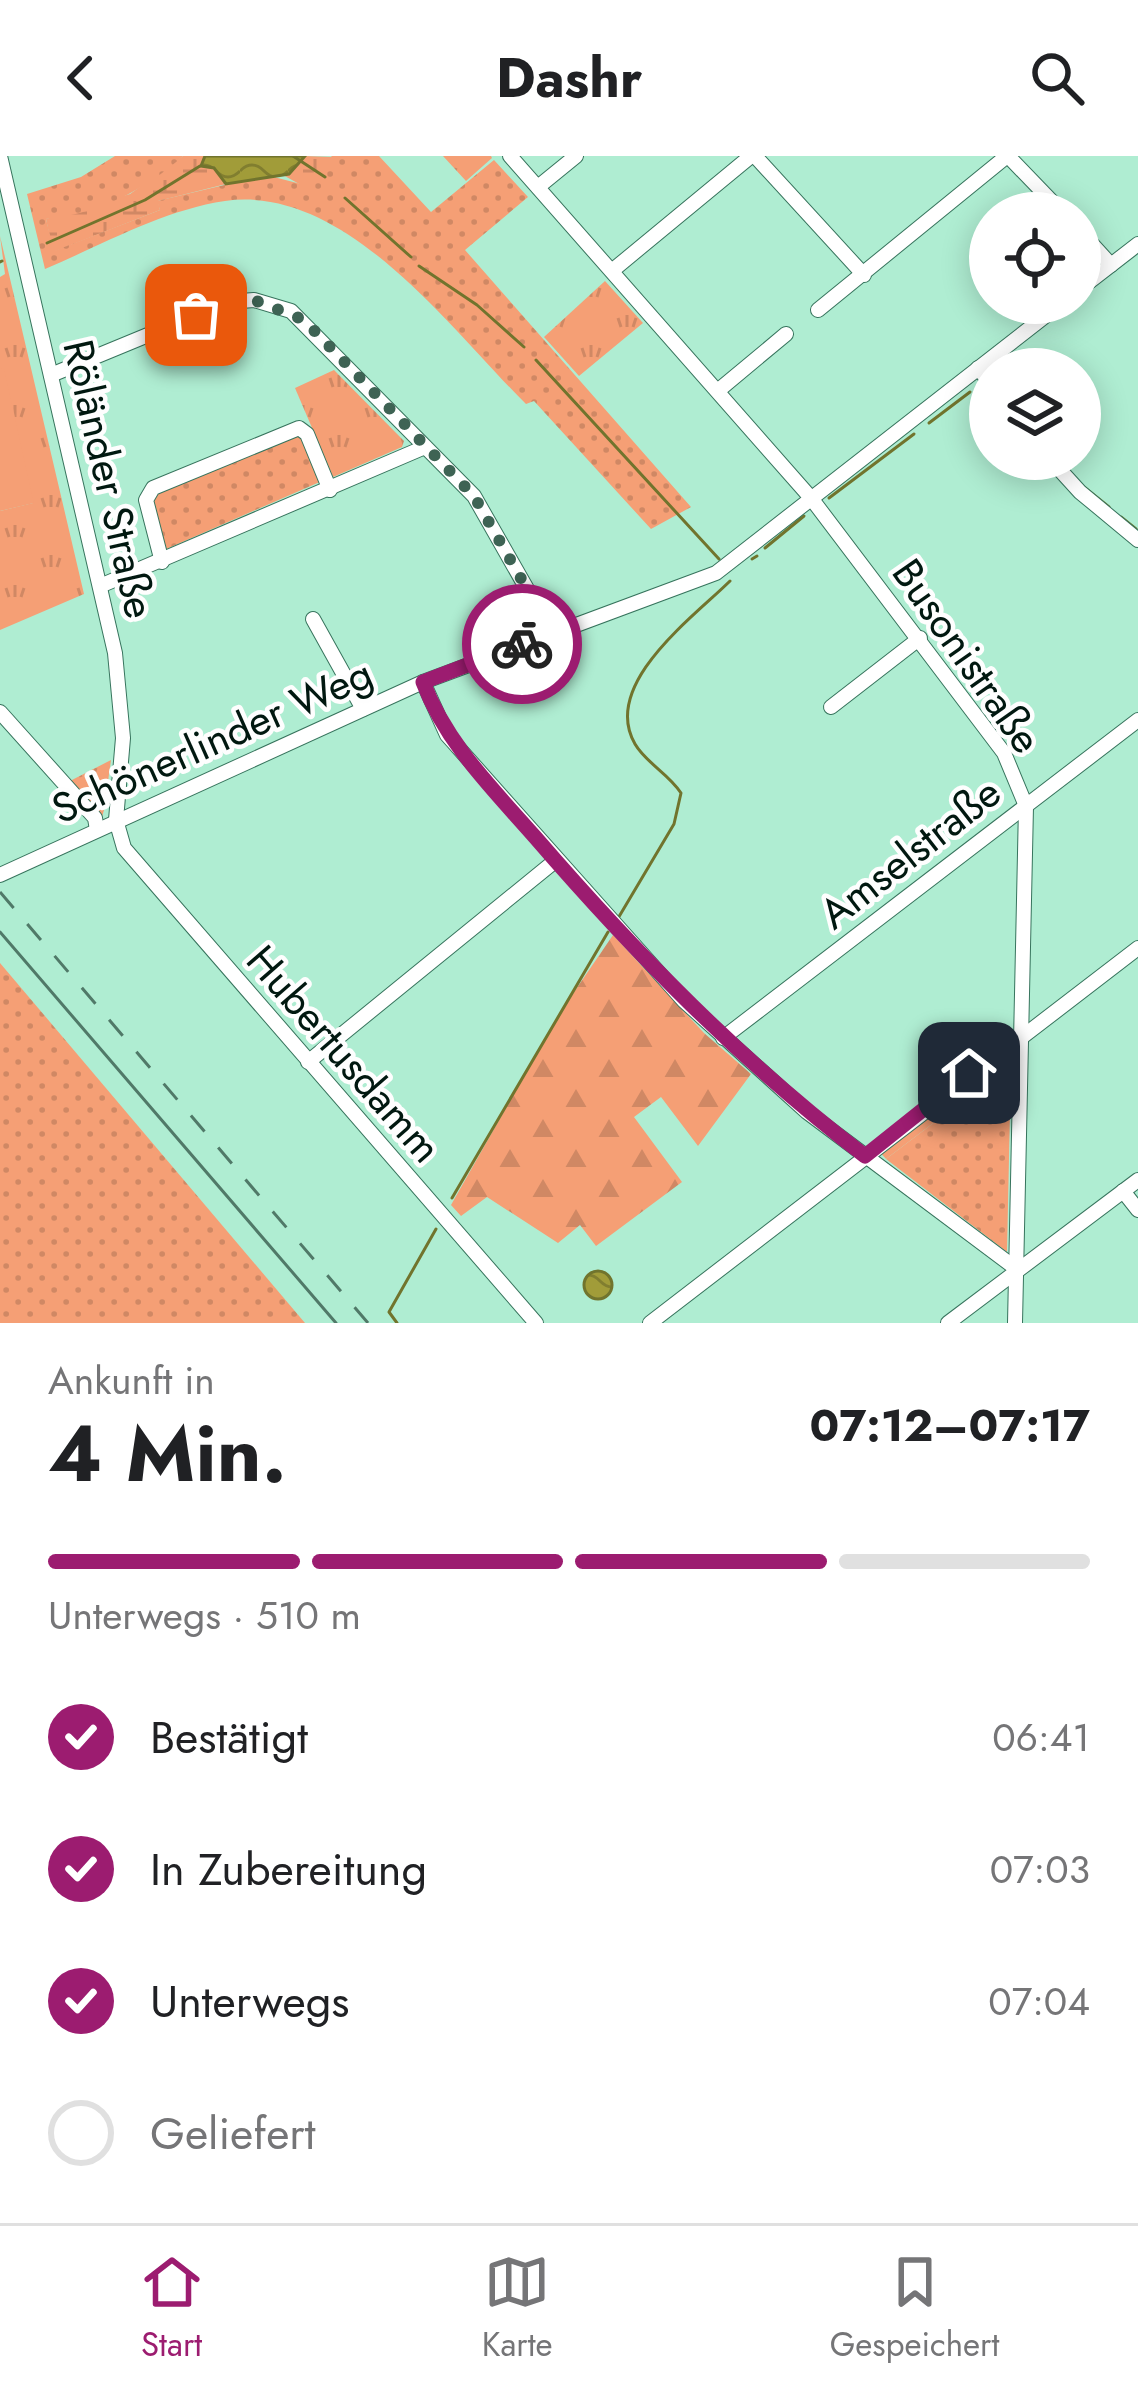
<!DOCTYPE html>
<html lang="de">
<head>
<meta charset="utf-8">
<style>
	:root { --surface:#fff; --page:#f2f2f2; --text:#202124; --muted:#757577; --line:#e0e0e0; --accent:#9c1c70 }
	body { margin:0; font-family:Jost,sans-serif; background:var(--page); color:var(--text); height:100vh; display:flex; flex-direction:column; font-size:45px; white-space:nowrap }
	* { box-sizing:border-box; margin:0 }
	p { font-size:39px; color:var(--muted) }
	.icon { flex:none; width:66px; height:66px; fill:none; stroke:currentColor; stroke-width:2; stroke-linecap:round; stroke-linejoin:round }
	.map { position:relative; height:1167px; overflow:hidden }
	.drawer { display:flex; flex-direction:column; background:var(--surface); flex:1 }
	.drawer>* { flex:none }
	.fabs { position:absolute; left:969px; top:36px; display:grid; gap:24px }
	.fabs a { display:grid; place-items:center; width:132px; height:132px; border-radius:50%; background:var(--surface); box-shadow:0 6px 30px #0003; font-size:60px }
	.pin { position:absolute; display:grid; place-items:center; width:102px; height:102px; color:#fff; margin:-51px; border-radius:24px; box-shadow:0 6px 18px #0006 }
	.courier { position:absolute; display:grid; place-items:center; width:120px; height:120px; margin:-60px; border:9px solid #9c1c70; border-radius:50%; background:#fff; color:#222; box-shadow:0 3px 15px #0007 }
	.headline em { font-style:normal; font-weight:700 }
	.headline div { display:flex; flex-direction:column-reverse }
	.headline { display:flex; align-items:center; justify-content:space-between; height:204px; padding:0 48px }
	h1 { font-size:78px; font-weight:700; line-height:90px }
	.bar { display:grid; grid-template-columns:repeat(4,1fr); gap:18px 12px; align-content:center; height:144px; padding:0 48px }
	.bar i { height:15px; border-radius:9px; background:var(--line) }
	.bar .active { background:var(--accent) }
	.bar p { grid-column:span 4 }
	ol { padding:0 48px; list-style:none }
	li { display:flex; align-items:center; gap:36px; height:132px }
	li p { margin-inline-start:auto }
	li .icon { padding:12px; border-radius:50%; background:var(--accent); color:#fff; stroke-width:4 }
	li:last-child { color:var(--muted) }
	li i { width:66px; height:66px; border:6px solid var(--line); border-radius:50% }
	header { display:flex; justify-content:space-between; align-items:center; height:156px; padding:0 48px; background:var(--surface); font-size:54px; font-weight:700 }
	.dock { display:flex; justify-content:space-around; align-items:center; height:168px; border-top:3px solid var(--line); background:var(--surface); font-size:33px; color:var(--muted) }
	.dock a { display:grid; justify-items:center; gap:6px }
	.dock .active { color:var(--accent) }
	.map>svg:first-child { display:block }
</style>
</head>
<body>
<header><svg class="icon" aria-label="back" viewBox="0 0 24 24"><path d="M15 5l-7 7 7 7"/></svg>Dashr<svg class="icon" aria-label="search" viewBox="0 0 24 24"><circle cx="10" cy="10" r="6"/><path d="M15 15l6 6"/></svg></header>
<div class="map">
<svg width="1138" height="1167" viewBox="0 0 1138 1167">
	<defs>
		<pattern id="grass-tufts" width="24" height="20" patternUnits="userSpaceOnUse" patternTransform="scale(3)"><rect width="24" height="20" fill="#f59f75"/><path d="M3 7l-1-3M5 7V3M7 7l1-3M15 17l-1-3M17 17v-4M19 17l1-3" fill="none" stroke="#d08864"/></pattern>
		<pattern id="forest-firs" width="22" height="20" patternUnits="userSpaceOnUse" patternTransform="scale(3)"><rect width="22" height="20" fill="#f59f75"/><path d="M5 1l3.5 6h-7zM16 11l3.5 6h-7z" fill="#d08864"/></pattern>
		<pattern id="wetland-marsh" width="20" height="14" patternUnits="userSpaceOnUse" patternTransform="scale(3)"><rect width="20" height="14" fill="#f59f75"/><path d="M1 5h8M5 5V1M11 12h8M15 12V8" fill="none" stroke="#d08864"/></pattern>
		<pattern id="park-dots" width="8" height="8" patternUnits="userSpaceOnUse" patternTransform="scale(3)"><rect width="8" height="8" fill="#f59f75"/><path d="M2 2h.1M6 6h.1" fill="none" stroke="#d08864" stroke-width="1.8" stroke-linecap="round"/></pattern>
		<pattern id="water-waves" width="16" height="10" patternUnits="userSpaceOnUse" patternTransform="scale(3)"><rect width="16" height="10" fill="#a19c39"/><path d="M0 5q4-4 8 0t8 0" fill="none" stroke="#817e2f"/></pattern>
	</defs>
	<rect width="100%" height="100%" fill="#afedd2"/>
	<g fill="url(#grass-tufts)">
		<path d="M 443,0 L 491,0 L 492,2 L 466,25 Z"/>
		<path d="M 0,80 L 84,438 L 0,474 L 0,355 L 33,347 L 0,213 L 0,121 L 5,118 Z"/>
		<path d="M 605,125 L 643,167 L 579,220 L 544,181 Z"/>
		<path d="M 334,214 L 404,285 L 402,291 L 333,321 L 295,232 Z"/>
		<path d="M 111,604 L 104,654 L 102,661 L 68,626 Z"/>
		<path d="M 1008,891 L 1011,908 L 886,1003 L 878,994 Z"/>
	</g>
	<path fill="url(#forest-firs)" d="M 613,779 L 704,877 L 751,918 L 698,990 L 661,941 L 634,961 L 682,1026 L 596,1090 L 580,1069 L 558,1087 L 487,1041 L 461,1060 L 451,1049 L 559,858 Z"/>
	<g fill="url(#wetland-marsh)">
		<path d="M 183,0 L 205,0 L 202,9 L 214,12 L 226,28 L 158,45 L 160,54 L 53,96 L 46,63 L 130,38 Z"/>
		<path d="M 305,0 L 333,1 L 301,29 L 283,19 Z"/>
	</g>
	<g fill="url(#park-dots)">
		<path d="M 115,0 L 183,0 C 145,34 98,58 46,63 L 54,95 L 160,54 L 157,45 L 266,19 L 301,28 L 332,0 L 379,0 L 431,56 L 494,4 L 528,41 L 465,94 L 691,351 L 651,373 L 534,245 L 526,248 C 449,172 346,28 225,45 C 163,54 102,89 45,113 L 27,38 L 81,21 Z"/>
		<path d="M 293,279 L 304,283 L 322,325 L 164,394 L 153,347 L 159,335 Z"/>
		<path d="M 0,807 L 305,1167 L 0,1167 Z"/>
		<path d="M 1011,908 L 1007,1096 L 886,1003 Z"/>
	</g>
	<path fill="#f59f75" d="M 4,212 L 34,347 L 0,355 L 0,213 Z"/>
	<g fill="url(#water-waves)" stroke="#71742d" stroke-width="3">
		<path d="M 205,0 L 305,0 L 289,18 L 226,28 L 214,12 L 201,10 Z"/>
		<circle cx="598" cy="1129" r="14"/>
	</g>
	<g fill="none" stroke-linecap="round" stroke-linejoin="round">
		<g stroke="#71742d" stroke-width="3">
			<path d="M 293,0 L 325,21"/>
			<path d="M 345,42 L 411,101"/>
			<path d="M 47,87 L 145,44 L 200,10"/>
			<path d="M 0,106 L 2,105"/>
			<path d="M 419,110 L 477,149 L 524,191"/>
			<path d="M 536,204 L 719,403"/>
			<path d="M 929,267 L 970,236"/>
			<path d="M 1084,331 L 1109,351"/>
			<path d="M 829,342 L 914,278"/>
			<path d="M 1121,361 L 1136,373"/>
			<path d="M 765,392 L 804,360"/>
			<path d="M 752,403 L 757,400"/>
			<path d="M 617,764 L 674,668 L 681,637 C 669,618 646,607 635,588 C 600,528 696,459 730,425"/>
			<path d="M 452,1042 L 608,776"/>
			<path d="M 397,1167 L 389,1156 L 436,1073"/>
		</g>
		<defs>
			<g id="minor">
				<path d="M 0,0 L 115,497 L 123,582 L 116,664 L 124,692 L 536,1167"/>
				<path d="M 510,0 L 811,342 L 1004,597 L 1026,650 L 1015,1167"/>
				<path d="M 755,0 L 864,119"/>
				<path d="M 1008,0 L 1063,57"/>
				<path d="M 538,31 L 576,0"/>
				<path d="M 1080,75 L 1111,109"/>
				<path d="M 613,114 L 751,0"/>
				<path d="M 1080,133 L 1138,88"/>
				<path d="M 818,154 L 1007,0"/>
				<path d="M 978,212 L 990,227"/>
				<path d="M 51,219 L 228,146 L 254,144 L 291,155 L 474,340 L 552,477"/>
				<path d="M 720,233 L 786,178"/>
				<path d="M 1050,303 L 1080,336 L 1138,384"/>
				<path d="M 162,406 L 146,344 L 153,332 L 299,272 L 307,278 L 330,334"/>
				<path d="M 100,430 L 425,291"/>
				<path d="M 313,463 L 363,553"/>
				<path d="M 423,526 L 447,579 L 684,845 L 807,956 L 1018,1114"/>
				<path d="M 831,551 L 920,482"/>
				<path d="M 0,556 L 95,662 L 97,674"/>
				<path d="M 0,719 L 423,526 L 716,417 L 1062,147"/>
				<path d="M 723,882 L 1138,564"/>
				<path d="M 308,906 L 555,705"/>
				<path d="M 1123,1035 L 1138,1054"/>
				<path d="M 650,1167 L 1138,792"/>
				<path d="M 948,1167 L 1138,1024"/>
			</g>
		</defs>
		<use href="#minor" stroke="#37745d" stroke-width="16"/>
		<use href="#minor" stroke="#fff" stroke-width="14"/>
		<path stroke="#507968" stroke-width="3" d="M 0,776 L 336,1167"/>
		<path stroke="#507968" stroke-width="3" stroke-dasharray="21 21" stroke-linecap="butt" d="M 0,736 L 368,1167"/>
	</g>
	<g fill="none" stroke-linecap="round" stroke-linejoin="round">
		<path stroke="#3e6354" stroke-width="12" stroke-dasharray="0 21.6" d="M 196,159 L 228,146 L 254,144 L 304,164 L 474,340 L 552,477 L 522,488"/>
		<path stroke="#9c1c70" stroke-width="15" d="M 522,488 L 423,526 C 446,587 492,632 535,681 C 636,798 742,906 865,1000 L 969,917"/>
	</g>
	<g text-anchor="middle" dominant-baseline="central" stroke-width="9" stroke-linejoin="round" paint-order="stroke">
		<g font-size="42" fill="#011810" stroke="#fefefe">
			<text transform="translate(109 323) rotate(77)">Röländer Straße</text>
			<text transform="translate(967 500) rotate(55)">Busonistraße</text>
			<text transform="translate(212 585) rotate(-24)">Schönerlinder Weg</text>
			<text transform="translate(910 697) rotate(-38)">Amselstraße</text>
			<text transform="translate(344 898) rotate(49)">Hubertusdamm</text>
		</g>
	</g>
</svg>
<div class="fabs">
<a><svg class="icon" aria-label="locate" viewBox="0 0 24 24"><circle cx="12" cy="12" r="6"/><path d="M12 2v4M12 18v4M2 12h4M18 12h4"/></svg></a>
<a><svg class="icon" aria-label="layers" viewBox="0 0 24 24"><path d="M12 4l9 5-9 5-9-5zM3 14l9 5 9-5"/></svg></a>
</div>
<div class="pin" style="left:196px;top:159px;background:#ea580c"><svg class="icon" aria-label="bag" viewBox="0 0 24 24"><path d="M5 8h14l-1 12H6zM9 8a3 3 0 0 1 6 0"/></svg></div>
<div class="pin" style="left:969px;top:917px;background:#1f2937"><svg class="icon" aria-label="home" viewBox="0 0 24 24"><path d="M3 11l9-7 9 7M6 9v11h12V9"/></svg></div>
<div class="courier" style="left:522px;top:488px"><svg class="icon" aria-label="bike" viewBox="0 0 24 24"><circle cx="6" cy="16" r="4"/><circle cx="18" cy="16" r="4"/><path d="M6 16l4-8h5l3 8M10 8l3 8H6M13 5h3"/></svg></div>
</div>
<section class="drawer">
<div class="headline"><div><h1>4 Min.</h1><p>Ankunft in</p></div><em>07:12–07:17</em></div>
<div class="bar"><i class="active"></i><i class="active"></i><i class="active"></i><i></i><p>Unterwegs · 510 m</p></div>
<ol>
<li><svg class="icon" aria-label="check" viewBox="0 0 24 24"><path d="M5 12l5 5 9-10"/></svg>Bestätigt<p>06:41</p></li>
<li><svg class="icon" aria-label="check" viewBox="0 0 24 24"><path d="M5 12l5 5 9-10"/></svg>In Zubereitung<p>07:03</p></li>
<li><svg class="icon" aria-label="check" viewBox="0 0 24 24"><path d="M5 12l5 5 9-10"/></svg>Unterwegs<p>07:04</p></li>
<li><i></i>Geliefert</li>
</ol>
</section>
<nav class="dock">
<a class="active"><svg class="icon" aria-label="home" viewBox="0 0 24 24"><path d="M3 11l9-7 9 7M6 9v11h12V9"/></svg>Start</a>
<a><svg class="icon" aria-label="map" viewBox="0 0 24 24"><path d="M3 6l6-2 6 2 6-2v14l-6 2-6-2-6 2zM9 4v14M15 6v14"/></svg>Karte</a>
<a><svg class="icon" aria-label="saved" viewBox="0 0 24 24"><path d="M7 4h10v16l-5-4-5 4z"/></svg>Gespeichert</a>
</nav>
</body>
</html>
